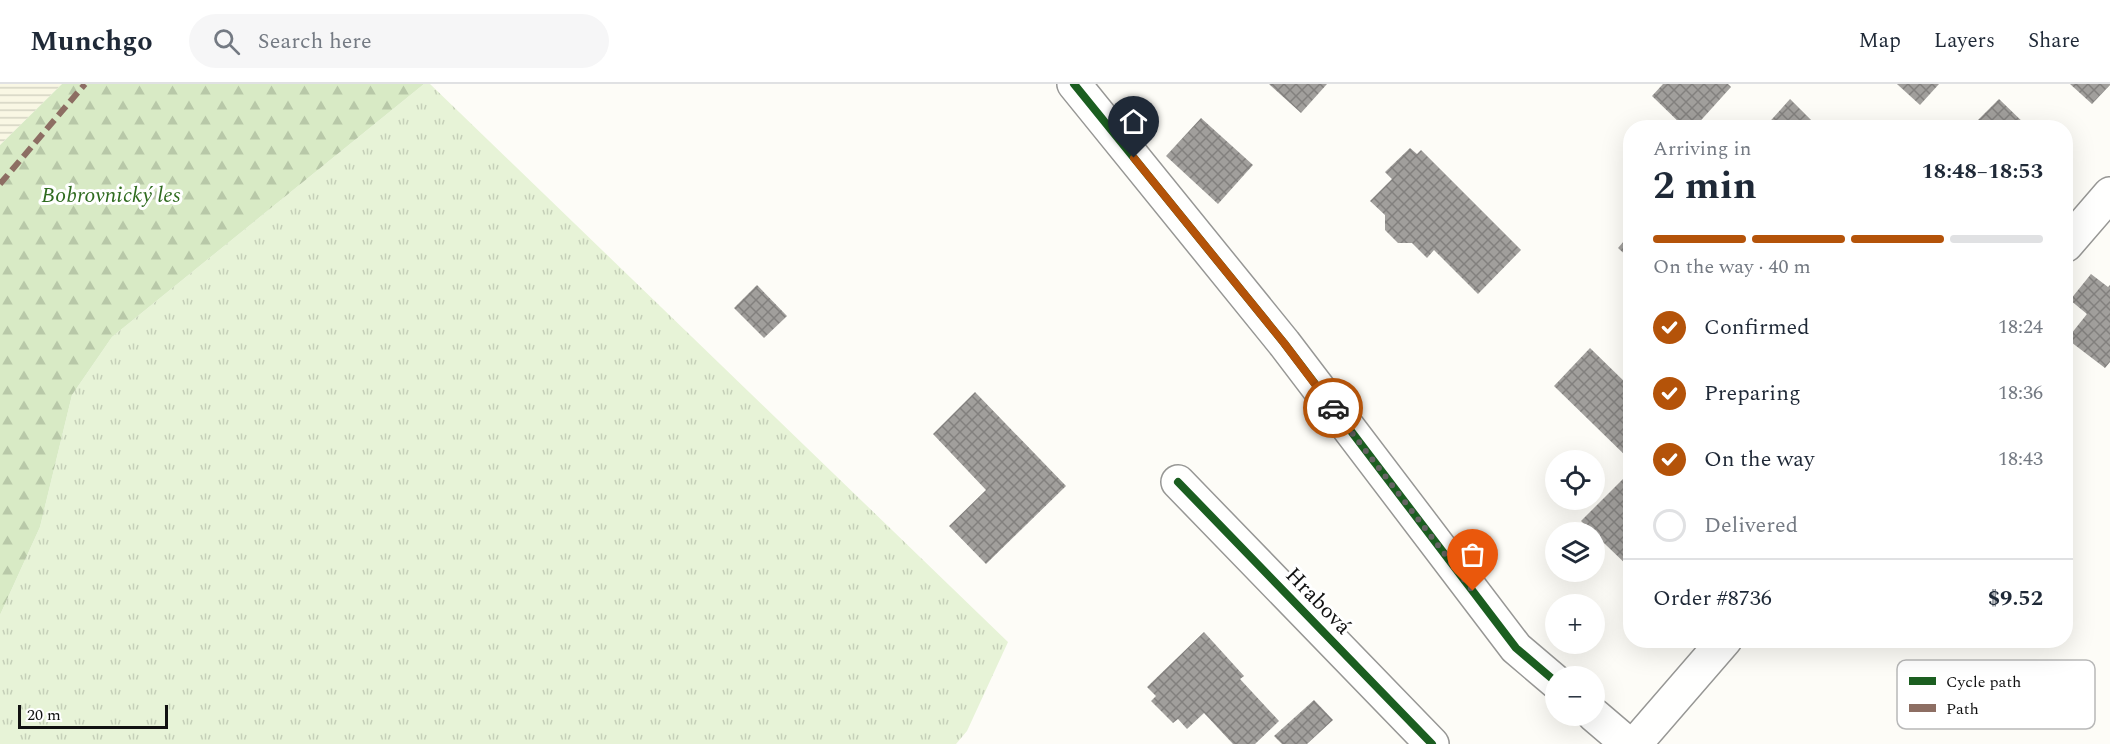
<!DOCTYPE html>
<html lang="en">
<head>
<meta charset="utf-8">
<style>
	:root { --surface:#fff; --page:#f6f6f7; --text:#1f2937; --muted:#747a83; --line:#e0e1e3; --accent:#b45309 }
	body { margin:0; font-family:Spectral,serif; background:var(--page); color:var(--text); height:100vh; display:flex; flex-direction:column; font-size:22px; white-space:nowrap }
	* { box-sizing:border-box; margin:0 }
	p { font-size:20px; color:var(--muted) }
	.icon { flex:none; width:33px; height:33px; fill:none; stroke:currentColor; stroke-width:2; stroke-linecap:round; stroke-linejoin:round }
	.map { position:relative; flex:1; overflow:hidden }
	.panel { position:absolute; left:1623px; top:36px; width:450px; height:528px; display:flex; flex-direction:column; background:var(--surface); border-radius:24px; box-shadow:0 6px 24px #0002 }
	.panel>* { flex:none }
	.controls { position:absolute; left:1545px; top:366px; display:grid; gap:12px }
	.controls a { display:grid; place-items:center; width:60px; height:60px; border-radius:50%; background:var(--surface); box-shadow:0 6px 24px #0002; font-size:30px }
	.scale { position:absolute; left:18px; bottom:15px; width:150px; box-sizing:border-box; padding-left:6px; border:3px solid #111; border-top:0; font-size:16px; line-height:21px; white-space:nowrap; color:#111; -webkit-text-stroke:4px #fff; paint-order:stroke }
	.pin { position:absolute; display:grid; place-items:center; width:51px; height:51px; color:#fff; margin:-62px -26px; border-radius:50% 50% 50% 0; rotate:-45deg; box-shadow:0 0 6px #0007 }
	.pin .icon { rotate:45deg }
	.courier { position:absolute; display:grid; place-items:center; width:60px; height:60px; margin:-30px; border:4px solid #b45309; border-radius:50%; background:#fff; color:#222; box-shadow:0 2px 8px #0007 }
	.summary em { font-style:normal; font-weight:700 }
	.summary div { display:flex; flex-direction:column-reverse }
	.summary { display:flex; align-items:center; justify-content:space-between; height:102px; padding:0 30px }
	h1 { font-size:39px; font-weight:700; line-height:45px }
	.bar { display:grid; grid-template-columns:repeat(4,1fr); gap:9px 6px; align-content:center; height:72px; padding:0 30px }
	.bar i { height:8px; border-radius:4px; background:var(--line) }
	.bar .active { background:var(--accent) }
	.bar p { grid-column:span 4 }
	.line { display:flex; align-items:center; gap:15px; padding:0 30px; border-top:2px solid var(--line) }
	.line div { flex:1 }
	ol { padding:0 30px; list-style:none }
	li { display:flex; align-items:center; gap:18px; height:66px }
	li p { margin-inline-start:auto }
	li .icon { padding:6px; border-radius:50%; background:var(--accent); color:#fff; stroke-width:4 }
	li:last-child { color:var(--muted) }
	li i { width:33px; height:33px; border:3px solid var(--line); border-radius:50% }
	header { display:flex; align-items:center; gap:36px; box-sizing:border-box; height:84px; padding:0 30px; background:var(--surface); border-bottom:2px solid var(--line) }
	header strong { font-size:28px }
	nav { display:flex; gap:33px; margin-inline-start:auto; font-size:21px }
	.search { width:420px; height:54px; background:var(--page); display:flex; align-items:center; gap:15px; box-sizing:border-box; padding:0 21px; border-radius:33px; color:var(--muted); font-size:22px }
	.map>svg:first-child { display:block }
</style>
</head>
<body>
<header>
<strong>Munchgo</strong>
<div class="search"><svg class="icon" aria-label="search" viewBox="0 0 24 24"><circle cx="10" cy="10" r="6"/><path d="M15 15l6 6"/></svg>Search here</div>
<nav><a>Map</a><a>Layers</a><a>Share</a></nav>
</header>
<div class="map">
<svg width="2110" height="660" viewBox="0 0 2110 660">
	<defs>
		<pattern id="farmland-rules" width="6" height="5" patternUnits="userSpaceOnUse" patternTransform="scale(1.5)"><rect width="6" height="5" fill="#f9f7e4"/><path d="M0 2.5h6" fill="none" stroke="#d4d3c3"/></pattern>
		<pattern id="grass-tufts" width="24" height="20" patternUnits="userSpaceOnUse" patternTransform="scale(1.5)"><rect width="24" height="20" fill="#e7f3d7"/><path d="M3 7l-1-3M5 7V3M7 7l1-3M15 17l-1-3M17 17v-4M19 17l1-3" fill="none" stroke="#c5cfb8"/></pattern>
		<pattern id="forest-firs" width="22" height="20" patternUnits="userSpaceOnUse" patternTransform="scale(1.5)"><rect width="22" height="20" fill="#d8eac5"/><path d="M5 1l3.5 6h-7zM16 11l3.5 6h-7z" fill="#b8c8a8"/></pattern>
		<pattern id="building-cross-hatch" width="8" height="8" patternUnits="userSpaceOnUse" patternTransform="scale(1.5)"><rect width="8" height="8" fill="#a19f9c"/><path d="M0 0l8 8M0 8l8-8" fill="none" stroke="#82807e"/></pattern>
	</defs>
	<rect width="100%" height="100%" fill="#fdfcf7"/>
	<path fill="url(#farmland-rules)" d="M 0,0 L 62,0 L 0,61 Z"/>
	<path fill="url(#grass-tufts)" d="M 424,0 L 430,0 L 1008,558 L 967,647 L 956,660 L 0,660 L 0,531 L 40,443 L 72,311 L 112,253 Z"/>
	<path fill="url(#forest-firs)" d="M 62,0 L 424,0 L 112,253 L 72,311 L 40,443 L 0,531 L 0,61 Z"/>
	<g fill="url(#building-cross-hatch)">
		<path d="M 1269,0 L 1327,0 L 1301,29 Z"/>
		<path d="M 1663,0 L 1728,0 L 1731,3 L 1694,44 L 1685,44 L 1652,12 Z"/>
		<path d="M 1897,0 L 1939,0 L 1920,21 Z"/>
		<path d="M 2070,0 L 2110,0 L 2110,1 L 2092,20 Z"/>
		<path d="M 1790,15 L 1819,44 L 1764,44 Z"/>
		<path d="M 1999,15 L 2029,44 L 1970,44 Z"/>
		<path d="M 1201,34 L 1253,81 L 1218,120 L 1166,72 Z"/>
		<path d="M 1410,64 L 1417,70 L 1421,66 L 1521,166 L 1478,210 L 1434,166 L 1427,174 L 1412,159 L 1398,159 L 1385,146 L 1385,131 L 1370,117 L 1392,95 L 1385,88 Z"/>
		<path d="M 1630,150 L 1630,175 L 1618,164 Z"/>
		<path d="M 2091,190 L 2108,203 L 2110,201 L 2110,278 L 2105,284 L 2067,255 L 2087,230 L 2070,216 Z"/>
		<path d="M 757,201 L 787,232 L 764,254 L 734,224 Z"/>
		<path d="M 1590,264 L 1630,303 L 1630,376 L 1554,302 Z"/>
		<path d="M 975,308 L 1066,402 L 986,480 L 949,442 L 986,406 L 933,350 Z"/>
		<path d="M 1630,388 L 1630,484 L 1581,437 Z"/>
		<path d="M 1204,548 L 1244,592 L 1240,595 L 1279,637 L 1255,660 L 1233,660 L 1204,629 L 1187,645 L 1178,635 L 1173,639 L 1151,617 L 1156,612 L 1147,603 Z"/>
		<path d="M 1314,616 L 1333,636 L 1307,660 L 1282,660 L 1274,652 Z"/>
	</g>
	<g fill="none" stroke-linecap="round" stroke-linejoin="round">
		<defs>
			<g id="minor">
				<path d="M 1074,0 L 1284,259 L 1516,564 L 1556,598"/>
				<path d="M 2066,161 L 2110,110"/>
				<path d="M 1178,398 L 1432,660"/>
				<path d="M 1594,631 L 1628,660"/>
				<path d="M 1635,660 L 1725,556"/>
			</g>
		</defs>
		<use href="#minor" stroke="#979795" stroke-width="36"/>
		<use href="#minor" stroke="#fffffe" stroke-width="33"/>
		<path stroke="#8d6e63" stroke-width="6" stroke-dasharray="12 6" stroke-linecap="butt" d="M 0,100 L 85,0"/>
		<defs>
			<g id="cycleway">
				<path d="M 1074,0 L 1284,259 L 1516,564 L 1556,598"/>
				<path d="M 1178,398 L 1432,660"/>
			</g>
		</defs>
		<use href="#cycleway" stroke="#fff" stroke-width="11"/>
		<use href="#cycleway" stroke="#1b5e20" stroke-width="8"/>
	</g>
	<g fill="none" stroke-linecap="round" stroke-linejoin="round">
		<path stroke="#646362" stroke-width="6" stroke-dasharray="0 10.8" d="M 1333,324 L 1473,507"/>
		<path stroke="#b45309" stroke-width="8" d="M 1134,74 L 1284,259 L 1333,324"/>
	</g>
	<g text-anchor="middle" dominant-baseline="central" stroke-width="6" stroke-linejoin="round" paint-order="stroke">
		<g font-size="22" font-style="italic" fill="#2f6b1f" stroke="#fff">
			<text x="111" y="111">Bobrovnický les</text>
		</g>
		<g font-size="22" fill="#111" stroke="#fff">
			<text transform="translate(1318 517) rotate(46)">Hrabová</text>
		</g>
	</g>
	<rect x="1897" y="576" width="198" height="69" rx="9" fill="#fff" stroke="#b8b8b8" stroke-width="1.5"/>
	<rect x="1909" y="593" width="27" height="8" fill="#1b5e20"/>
	<rect x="1909" y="620" width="27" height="8" fill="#8d6e63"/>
	<g font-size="16" fill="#111">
		<text x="1946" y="603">Cycle path</text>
		<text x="1946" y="630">Path</text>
	</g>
</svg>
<div class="controls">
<a><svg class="icon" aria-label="locate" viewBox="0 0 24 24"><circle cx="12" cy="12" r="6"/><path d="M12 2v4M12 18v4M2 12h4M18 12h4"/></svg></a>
<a><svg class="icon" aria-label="layers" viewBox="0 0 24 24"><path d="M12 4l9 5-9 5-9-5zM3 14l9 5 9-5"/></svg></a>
<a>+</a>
<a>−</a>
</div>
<div class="scale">20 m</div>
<div class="pin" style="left:1473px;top:507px;background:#ea580c"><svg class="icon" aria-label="bag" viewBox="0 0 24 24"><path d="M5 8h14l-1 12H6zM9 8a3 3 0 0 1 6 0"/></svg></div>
<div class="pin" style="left:1134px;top:74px;background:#1f2937"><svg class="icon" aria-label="home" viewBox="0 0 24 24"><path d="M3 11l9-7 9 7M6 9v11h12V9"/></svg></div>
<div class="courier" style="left:1333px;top:324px"><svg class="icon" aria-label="car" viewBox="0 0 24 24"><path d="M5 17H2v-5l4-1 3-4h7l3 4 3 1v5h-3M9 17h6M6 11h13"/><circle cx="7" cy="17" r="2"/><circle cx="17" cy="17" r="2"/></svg></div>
<section class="panel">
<div class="summary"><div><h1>2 min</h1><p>Arriving in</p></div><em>18:48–18:53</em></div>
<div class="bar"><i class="active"></i><i class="active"></i><i class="active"></i><i></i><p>On the way · 40 m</p></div>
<ol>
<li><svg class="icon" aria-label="check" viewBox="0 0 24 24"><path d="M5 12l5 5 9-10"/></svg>Confirmed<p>18:24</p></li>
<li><svg class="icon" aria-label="check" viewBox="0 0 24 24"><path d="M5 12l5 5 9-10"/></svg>Preparing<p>18:36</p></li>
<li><svg class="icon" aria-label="check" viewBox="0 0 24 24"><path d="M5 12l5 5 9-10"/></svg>On the way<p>18:43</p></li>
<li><i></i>Delivered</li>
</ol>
<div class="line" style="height:78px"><div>Order #8736</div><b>$9.52</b></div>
</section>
</div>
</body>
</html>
